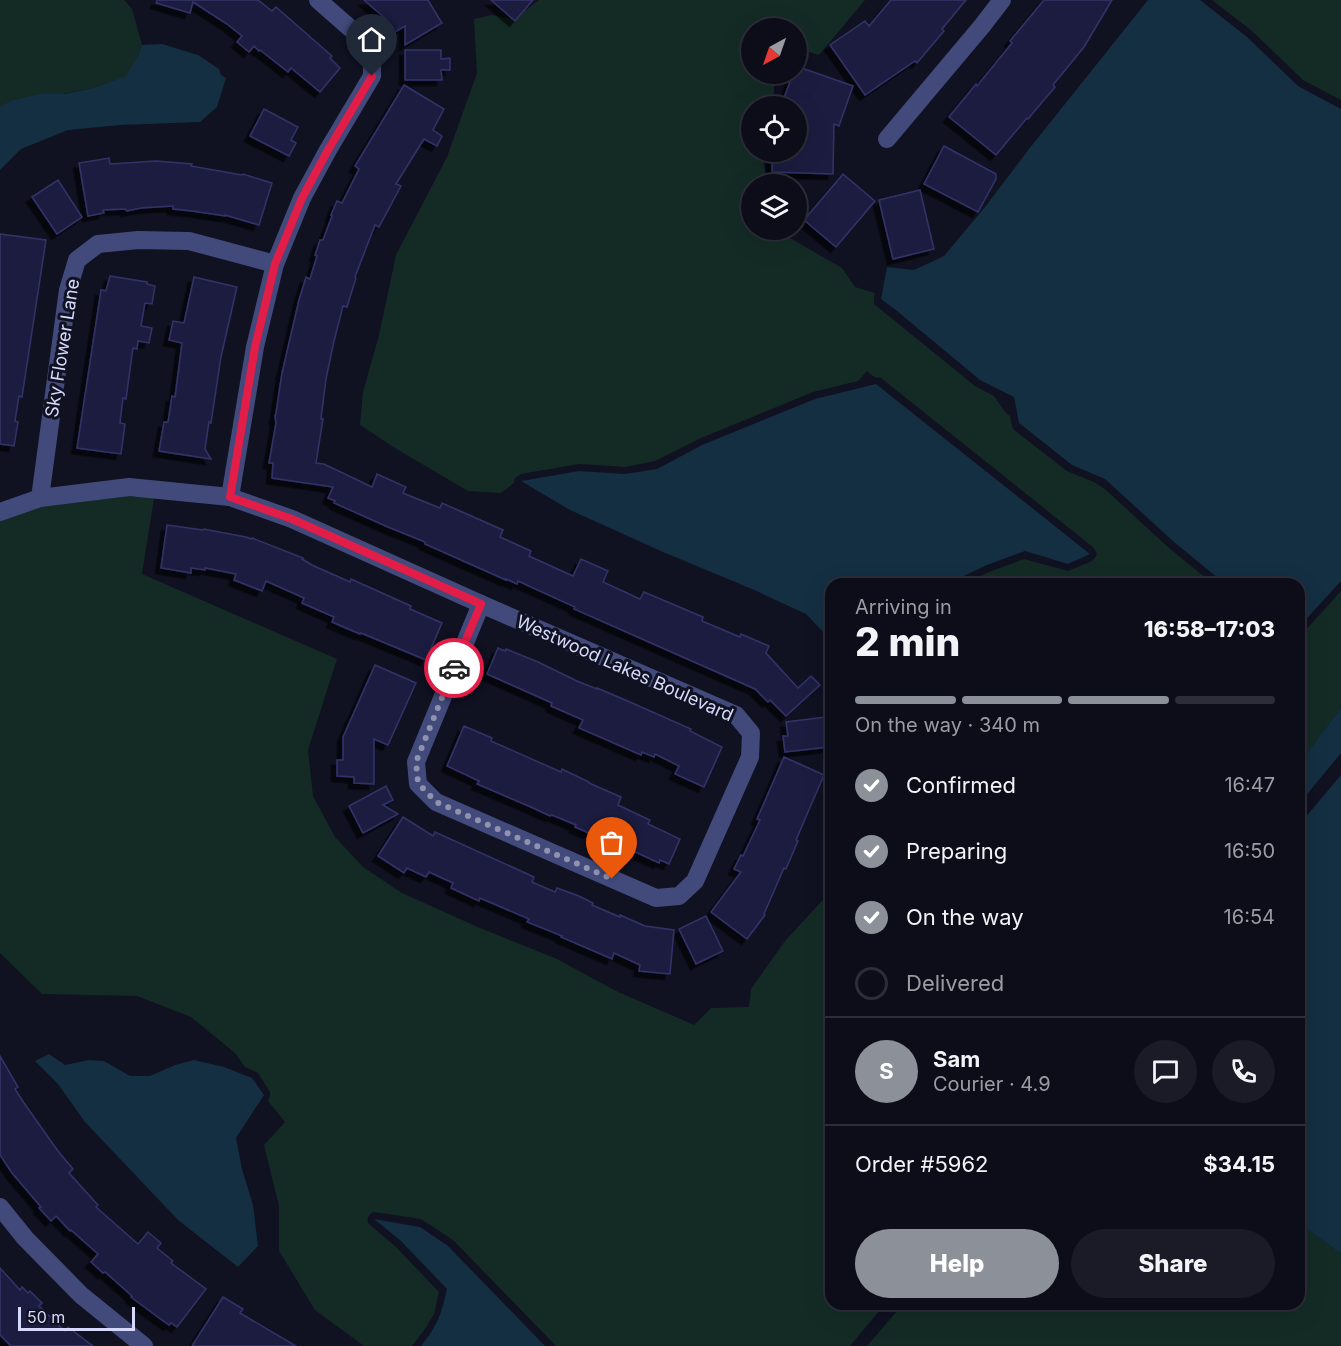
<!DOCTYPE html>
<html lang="en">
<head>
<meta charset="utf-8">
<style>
	:root { --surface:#0c0d19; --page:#1a1b26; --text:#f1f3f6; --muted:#9a9ca2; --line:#2c2d38; --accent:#8c9099 }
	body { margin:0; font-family:Inter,sans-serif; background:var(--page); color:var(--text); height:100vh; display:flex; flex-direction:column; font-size:22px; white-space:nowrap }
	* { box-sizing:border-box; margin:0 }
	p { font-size:20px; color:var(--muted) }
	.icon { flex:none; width:33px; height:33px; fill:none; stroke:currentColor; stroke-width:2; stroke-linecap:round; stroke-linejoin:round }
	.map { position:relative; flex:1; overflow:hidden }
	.drawer { position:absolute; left:825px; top:578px; width:480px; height:732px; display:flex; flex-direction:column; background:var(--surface); border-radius:18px; box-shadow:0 6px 24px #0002,0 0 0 2px var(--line) }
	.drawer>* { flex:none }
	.needle { width:39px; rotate:220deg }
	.buttons { position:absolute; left:741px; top:18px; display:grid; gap:12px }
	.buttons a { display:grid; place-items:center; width:66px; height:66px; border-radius:50%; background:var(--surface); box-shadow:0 6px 24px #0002,0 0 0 2px var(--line); font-size:30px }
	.scale { position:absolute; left:18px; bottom:15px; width:117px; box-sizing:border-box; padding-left:6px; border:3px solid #d6d9fa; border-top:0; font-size:16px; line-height:21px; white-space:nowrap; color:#d6d9fa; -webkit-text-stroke:4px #101121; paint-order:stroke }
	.pin { position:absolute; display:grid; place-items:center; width:51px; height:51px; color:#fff; margin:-62px -26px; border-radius:50% 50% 50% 0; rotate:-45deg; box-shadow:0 0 6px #0007 }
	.pin .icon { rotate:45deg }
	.courier { position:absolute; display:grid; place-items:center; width:60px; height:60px; margin:-30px; border:4px solid #e11d48; border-radius:50%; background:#fff; color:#222; box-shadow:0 2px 8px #0007 }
	.overview em { font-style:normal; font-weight:800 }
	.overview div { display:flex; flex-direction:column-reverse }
	.overview { display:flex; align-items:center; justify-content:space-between; height:102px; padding:0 30px }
	h1 { font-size:39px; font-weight:800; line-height:45px }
	.bar { display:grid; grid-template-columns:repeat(4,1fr); gap:9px 6px; align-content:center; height:72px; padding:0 30px }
	.bar i { height:8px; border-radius:4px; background:var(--line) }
	.bar .current { background:var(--accent) }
	.bar p { grid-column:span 4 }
	.line { display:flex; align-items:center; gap:15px; padding:0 30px; border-top:2px solid var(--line) }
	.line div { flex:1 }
	.round { display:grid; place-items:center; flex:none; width:63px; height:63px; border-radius:32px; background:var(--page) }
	ol { padding:0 30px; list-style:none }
	li { display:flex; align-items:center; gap:18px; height:66px }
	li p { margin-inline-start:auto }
	li .icon { padding:6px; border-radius:50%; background:var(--accent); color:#fff; stroke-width:4 }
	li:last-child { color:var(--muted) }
	li i { width:33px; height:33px; border:3px solid var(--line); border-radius:50% }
	.action { display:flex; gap:12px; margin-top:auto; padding:12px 30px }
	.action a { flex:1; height:69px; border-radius:36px; background:var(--accent); color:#fff; font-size:24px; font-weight:800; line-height:69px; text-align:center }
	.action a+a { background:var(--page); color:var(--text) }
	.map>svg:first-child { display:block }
</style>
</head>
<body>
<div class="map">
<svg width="1341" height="1346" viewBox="0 0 1341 1346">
	<defs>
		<filter id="shadow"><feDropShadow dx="-5.5" dy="5.5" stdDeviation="0" flood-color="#0009"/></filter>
	</defs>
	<rect width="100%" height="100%" fill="#101121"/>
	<g fill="#142b25">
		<path d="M 0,0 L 124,0 L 132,9 L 142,45 L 138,56 L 127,76 L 94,88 L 62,94 L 39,94 L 11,101 L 0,107 Z"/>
		<path d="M 539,0 L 865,0 L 819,55 L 806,51 L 797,56 L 796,28 L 752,28 L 752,74 L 774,74 L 774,92 L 769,106 L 752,106 L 752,152 L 762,152 L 767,184 L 752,184 L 752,230 L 786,230 L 790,238 L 842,268 L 855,287 L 875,293 L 874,298 L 874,304 L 975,386 L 994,396 L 1005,412 L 1010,416 L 1012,426 L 1014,430 L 1067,471 L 1094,482 L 1106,490 L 1169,548 L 1212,583 L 965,583 L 989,572 L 1024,559 L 1068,571 L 1092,561 L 1095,558 L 1097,554 L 1094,548 L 881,378 L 874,377 L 867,371 L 858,381 L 813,392 L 701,438 L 655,461 L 625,467 L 579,464 L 521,474 L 515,478 L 514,483 L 501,493 L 468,491 L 395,448 L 360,425 L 363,392 L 379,335 L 396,255 L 447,157 L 477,73 L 474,19 L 492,15 L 514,19 Z"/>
		<path d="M 1212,0 L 1341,0 L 1341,100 L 1303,80 L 1252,31 Z"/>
		<path d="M 128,496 L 154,498 L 142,574 L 337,659 L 308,750 L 313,796 L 335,837 L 363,867 L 402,893 L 480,928 L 557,959 L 616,991 L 694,1025 L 711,1008 L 749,1007 L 751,989 L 785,941 L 831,891 L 831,1304 L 885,1304 L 850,1346 L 556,1346 L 453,1240 L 421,1219 L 374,1212 C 368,1214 367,1218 368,1223 L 396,1247 L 439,1292 L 434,1314 L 425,1329 L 412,1346 L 364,1346 L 315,1310 L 279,1251 L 279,1206 L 264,1145 L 285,1122 L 268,1101 L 270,1096 L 270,1092 L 258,1073 L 245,1067 L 235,1053 L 191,1017 L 137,996 L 42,994 L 0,953 L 0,521 L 40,507 Z"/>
		<path d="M 1341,591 L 1341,708 L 1299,763 L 1299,635 L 1304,632 Z"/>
		<path d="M 1299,1223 L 1341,1254 L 1341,1346 L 867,1346 L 903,1304 L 1299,1304 Z"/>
	</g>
	<g fill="#142f42">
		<path d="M 1148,0 L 1200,0 L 1247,37 L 1298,86 L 1341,109 L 1341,581 L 1299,627 L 1299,584 L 1224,583 L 1174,542 L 1105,479 L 1072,465 L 1019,423 L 1014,397 L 980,380 L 897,311 L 881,299 L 887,267 L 914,270 L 944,256 L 985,207 L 1029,149 Z"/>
		<path d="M 162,44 L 198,55 L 219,69 L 221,75 L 226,78 L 217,107 L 200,122 L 120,125 L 68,130 L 21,149 L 0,170 L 0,107 L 10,101 L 39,94 L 64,94 L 94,88 L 126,76 L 138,56 L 142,45 Z"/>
		<path d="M 876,384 L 1090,554 L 1068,564 L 1025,551 L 987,565 L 949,583 L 831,584 L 831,640 L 806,614 L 752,589 L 663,552 L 570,510 L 521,481 L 579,471 L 625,474 L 657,469 L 702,445 L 815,399 Z"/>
		<path d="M 1341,708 L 1341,753 L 1299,804 L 1299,763 Z"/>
		<path d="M 1341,775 L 1341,1254 L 1299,1223 L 1299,825 Z"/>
		<path d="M 49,1054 L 65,1065 L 89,1060 L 104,1061 L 130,1076 L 150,1076 L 175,1065 L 194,1060 L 224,1067 L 252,1078 L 264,1095 L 236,1138 L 242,1169 L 253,1205 L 258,1246 L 238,1267 L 178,1220 L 85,1122 L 58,1084 L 35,1061 Z"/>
		<path d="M 374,1219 L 420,1227 L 448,1246 L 545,1346 L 421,1346 C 438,1325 441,1315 447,1289 L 401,1241 Z"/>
	</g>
	<g fill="#1f1f40" stroke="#333369" stroke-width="1.5" filter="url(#shadow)">
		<path d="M 157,0 L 258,0 L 272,11 L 276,7 L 332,56 L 330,58 L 340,68 L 320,92 L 291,68 L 288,72 L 260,50 L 259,51 L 254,46 L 249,52 L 237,42 L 242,36 L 227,24 L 193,2 L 190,13 L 156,3 Z"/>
		<path d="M 364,0 L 428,0 L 442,23 L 405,45 L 405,26 L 395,32 L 387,20 Z"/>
		<path d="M 491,0 L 533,0 L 515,21 Z"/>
		<path d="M 891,0 L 966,0 L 942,29 L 944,31 L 917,63 L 915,61 L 865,95 L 830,45 L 865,21 L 869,26 Z"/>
		<path d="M 1044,0 L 1112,0 L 1084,47 L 1053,85 L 1055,87 L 1028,119 L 1027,118 L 996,155 L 949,117 L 976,84 L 977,86 L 1012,43 L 1010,41 Z"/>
		<path d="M 405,50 L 441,50 L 441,59 L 450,58 L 450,70 L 441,70 L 442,80 L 405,80 Z"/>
		<path d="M 796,66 L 853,86 L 839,126 L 834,124 L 833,174 L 772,172 L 772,152 L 796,152 L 796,106 L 781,106 L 793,74 L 796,74 Z"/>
		<path d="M 404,85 L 444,109 L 433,130 L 442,136 L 437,146 L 424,139 L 396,184 L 401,186 L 379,227 L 375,225 L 355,277 L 356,278 L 347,307 L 343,306 L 334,341 L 326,379 L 321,419 L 323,419 L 316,463 L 324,464 L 372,487 L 377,474 L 406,487 L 403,493 L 440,508 L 442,503 L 503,530 L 500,537 L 531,551 L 529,556 L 573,576 L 581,559 L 608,571 L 603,582 L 640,599 L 644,592 L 703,617 L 702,621 L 740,637 L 741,634 L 769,646 L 766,653 L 798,688 L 811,676 L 820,685 L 786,716 L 770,700 L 768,702 L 755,689 L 574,609 L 575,607 L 518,581 L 517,584 L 506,579 L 506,580 L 425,544 L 425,542 L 388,527 L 334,503 L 335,501 L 328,498 L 333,487 L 272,478 L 273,463 L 269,463 L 276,423 L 275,416 L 276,413 L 282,373 L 299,300 L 306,277 L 310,279 L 317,256 L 315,255 L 320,240 L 323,240 L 332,216 L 331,215 L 337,201 L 342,203 L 359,169 L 355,166 Z"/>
		<path d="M 264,109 L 298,127 L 291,140 L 296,143 L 289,156 L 250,136 Z"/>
		<path d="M 944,146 L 996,174 L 996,179 L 978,212 L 924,184 Z"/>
		<path d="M 109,158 L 110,164 L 156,161 L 192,164 L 191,166 L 242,175 L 243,174 L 272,183 L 259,225 L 225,215 L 225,216 L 192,211 L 173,209 L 173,206 L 141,208 L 127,211 L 125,209 L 103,210 L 104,213 L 88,216 L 79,163 Z"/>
		<path d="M 843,174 L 875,201 L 836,247 L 804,220 Z"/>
		<path d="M 58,180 L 82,217 L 57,234 L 32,197 Z"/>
		<path d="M 920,190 L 934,249 L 893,259 L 879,200 Z"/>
		<path d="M 0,234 L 46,240 L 22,397 L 19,396 L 15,421 L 18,422 L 14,446 L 0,444 Z"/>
		<path d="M 110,276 L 147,282 L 147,284 L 155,286 L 152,304 L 145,303 L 141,326 L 152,328 L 149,343 L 138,341 L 137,349 L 133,348 L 126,399 L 123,398 L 120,423 L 125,424 L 121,454 L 77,448 L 101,290 L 106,291 Z"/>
		<path d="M 194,277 L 237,287 L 221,357 L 211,423 L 209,422 L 205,449 L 211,459 L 159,451 L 164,422 L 168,422 L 172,396 L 175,397 L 182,343 L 169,340 L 173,321 L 184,323 Z"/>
		<path d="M 167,525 L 203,530 L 204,529 L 246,537 L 251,539 L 252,538 L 303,558 L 302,559 L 312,565 L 350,582 L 351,579 L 411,606 L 410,609 L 442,623 L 426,660 L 361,633 L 360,634 L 332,622 L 334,617 L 302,603 L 304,598 L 266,581 L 262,591 L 234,580 L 236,574 L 205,568 L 205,570 L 191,568 L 191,573 L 161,568 Z"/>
		<path d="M 498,648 L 505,651 L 506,649 L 538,662 L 577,681 L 597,689 L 597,688 L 630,702 L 691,729 L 690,731 L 722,747 L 704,787 L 675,774 L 679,766 L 655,754 L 654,757 L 642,752 L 641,755 L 579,728 L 583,720 L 551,706 L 552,703 L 487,674 Z"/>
		<path d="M 375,665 L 416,683 L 388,745 L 374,739 L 374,784 L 354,783 L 354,777 L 337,776 L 337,760 L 343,760 L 343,737 Z"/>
		<path d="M 825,717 L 829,747 L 785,752 L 783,736 L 788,736 L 786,722 Z"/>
		<path d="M 464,726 L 492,738 L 491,741 L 561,772 L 562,769 L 589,782 L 589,783 L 621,797 L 618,805 L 650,820 L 648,824 L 680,839 L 669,864 L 660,860 L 659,863 L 590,831 L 589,833 L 575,827 L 576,825 L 552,815 L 550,816 L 533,808 L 477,784 L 479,781 L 447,766 Z"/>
		<path d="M 784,757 L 824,775 L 796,840 L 798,841 L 786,869 L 784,868 L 764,914 L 765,915 L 747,939 L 711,912 L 741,872 L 734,869 L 741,855 L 743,856 L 760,820 L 757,819 Z"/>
		<path d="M 386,786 L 393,800 L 383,805 L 398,814 L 363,833 L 349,806 Z"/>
		<path d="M 403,817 L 433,836 L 435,832 L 534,877 L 532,882 L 555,892 L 557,888 L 579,896 L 593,903 L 592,905 L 620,917 L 620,915 L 645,926 L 674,930 L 670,974 L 639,971 L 640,965 L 614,953 L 612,959 L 561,937 L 562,936 L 527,922 L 529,919 L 480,898 L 479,901 L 451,888 L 453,883 L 429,872 L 426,877 L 407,868 L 404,873 L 378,856 Z"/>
		<path d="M 706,916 L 723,951 L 696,964 L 679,929 Z"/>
		<path d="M 0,1056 L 18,1087 L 15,1089 L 24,1103 L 58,1151 L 73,1169 L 69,1173 L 98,1205 L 96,1207 L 138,1244 L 148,1232 L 161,1243 L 157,1248 L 173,1261 L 171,1263 L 206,1289 L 177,1327 L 171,1323 L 169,1325 L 155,1315 L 131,1297 L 132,1296 L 105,1272 L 103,1273 L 91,1262 L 98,1254 L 71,1230 L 70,1231 L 56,1216 L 51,1221 L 39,1208 L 41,1207 L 12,1173 L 0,1155 Z"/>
		<path d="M 0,1268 L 20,1290 L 22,1287 L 28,1293 L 30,1291 L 42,1303 L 39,1306 L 65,1331 L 68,1327 L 93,1346 L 11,1346 L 0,1335 Z"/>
		<path d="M 223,1297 L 243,1309 L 240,1313 L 296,1346 L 192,1346 Z"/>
	</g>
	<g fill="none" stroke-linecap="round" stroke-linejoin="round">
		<g stroke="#414a7b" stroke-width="18">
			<path d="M 887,139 L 982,26 L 1002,0"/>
			<path d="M 230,497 L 255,347 L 275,264 L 302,198 L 328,150 L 372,76 L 372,60 L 367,43 L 318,0"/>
			<path d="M 40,498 L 68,290 L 77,260 L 98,244 L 138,240 L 189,241 L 275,264"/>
			<path d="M 0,512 L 40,498 L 129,487 L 230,497 L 292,519 L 481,604"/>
			<path d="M 481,604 L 736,715 L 751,733 L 750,757 L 695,881 L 679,896 L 656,898 L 436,802 L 418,784 L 416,762 Z"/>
			<path d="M 0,1207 L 25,1238 L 81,1295 L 144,1346"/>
		</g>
	</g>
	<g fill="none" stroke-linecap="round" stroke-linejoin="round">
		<path stroke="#9193ae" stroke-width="6" stroke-dasharray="0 10.8" d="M 454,668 L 416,762 L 418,783 L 436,802 L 612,879"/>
		<path stroke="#e11d48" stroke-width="8" d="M 372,76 L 328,150 L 302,198 L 275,264 L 255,347 L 230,497 L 292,519 L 481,604 L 454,668"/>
	</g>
	<g text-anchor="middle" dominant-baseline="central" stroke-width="6" stroke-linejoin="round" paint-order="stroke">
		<g font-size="18" fill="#d6d9fa" stroke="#101121">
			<text transform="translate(62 348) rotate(-81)">Sky Flower Lane</text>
			<text transform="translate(625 668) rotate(24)">Westwood Lakes Boulevard</text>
		</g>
	</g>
</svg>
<div class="buttons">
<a><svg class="needle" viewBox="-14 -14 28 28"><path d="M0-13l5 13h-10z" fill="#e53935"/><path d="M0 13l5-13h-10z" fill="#9a9ca2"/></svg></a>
<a><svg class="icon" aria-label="locate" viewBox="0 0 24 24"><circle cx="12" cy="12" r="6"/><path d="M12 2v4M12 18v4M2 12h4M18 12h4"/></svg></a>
<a><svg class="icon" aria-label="layers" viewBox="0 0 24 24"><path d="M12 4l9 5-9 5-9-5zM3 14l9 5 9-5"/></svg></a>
</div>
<div class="scale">50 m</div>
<div class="pin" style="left:612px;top:879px;background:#ea580c"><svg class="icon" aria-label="bag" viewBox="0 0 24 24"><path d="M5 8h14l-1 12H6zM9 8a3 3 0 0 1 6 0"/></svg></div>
<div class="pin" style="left:372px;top:76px;background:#1f2937"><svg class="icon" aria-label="home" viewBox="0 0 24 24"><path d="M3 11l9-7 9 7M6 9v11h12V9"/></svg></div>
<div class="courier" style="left:454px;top:668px"><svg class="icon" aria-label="car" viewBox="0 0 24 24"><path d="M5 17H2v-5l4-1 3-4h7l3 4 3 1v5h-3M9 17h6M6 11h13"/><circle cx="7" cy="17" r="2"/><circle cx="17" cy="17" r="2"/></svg></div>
<section class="drawer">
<div class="overview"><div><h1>2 min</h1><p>Arriving in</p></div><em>16:58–17:03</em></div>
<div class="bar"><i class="current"></i><i class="current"></i><i class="current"></i><i></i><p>On the way · 340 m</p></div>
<ol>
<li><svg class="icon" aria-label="check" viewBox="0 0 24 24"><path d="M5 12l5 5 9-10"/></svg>Confirmed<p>16:47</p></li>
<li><svg class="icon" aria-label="check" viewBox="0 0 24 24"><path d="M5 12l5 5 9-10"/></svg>Preparing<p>16:50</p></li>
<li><svg class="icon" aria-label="check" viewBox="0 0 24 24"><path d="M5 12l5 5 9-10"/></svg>On the way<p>16:54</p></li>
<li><i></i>Delivered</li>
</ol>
<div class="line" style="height:108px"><b class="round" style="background:var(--accent);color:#fff">S</b><div><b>Sam</b><p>Courier · 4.9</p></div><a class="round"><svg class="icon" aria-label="chat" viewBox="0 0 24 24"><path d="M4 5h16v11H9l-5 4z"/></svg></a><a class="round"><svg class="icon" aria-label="phone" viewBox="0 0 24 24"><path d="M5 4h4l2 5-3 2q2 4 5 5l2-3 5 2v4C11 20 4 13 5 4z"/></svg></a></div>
<div class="line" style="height:78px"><div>Order #5962</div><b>$34.15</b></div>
<div class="action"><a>Help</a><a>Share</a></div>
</section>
</div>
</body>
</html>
